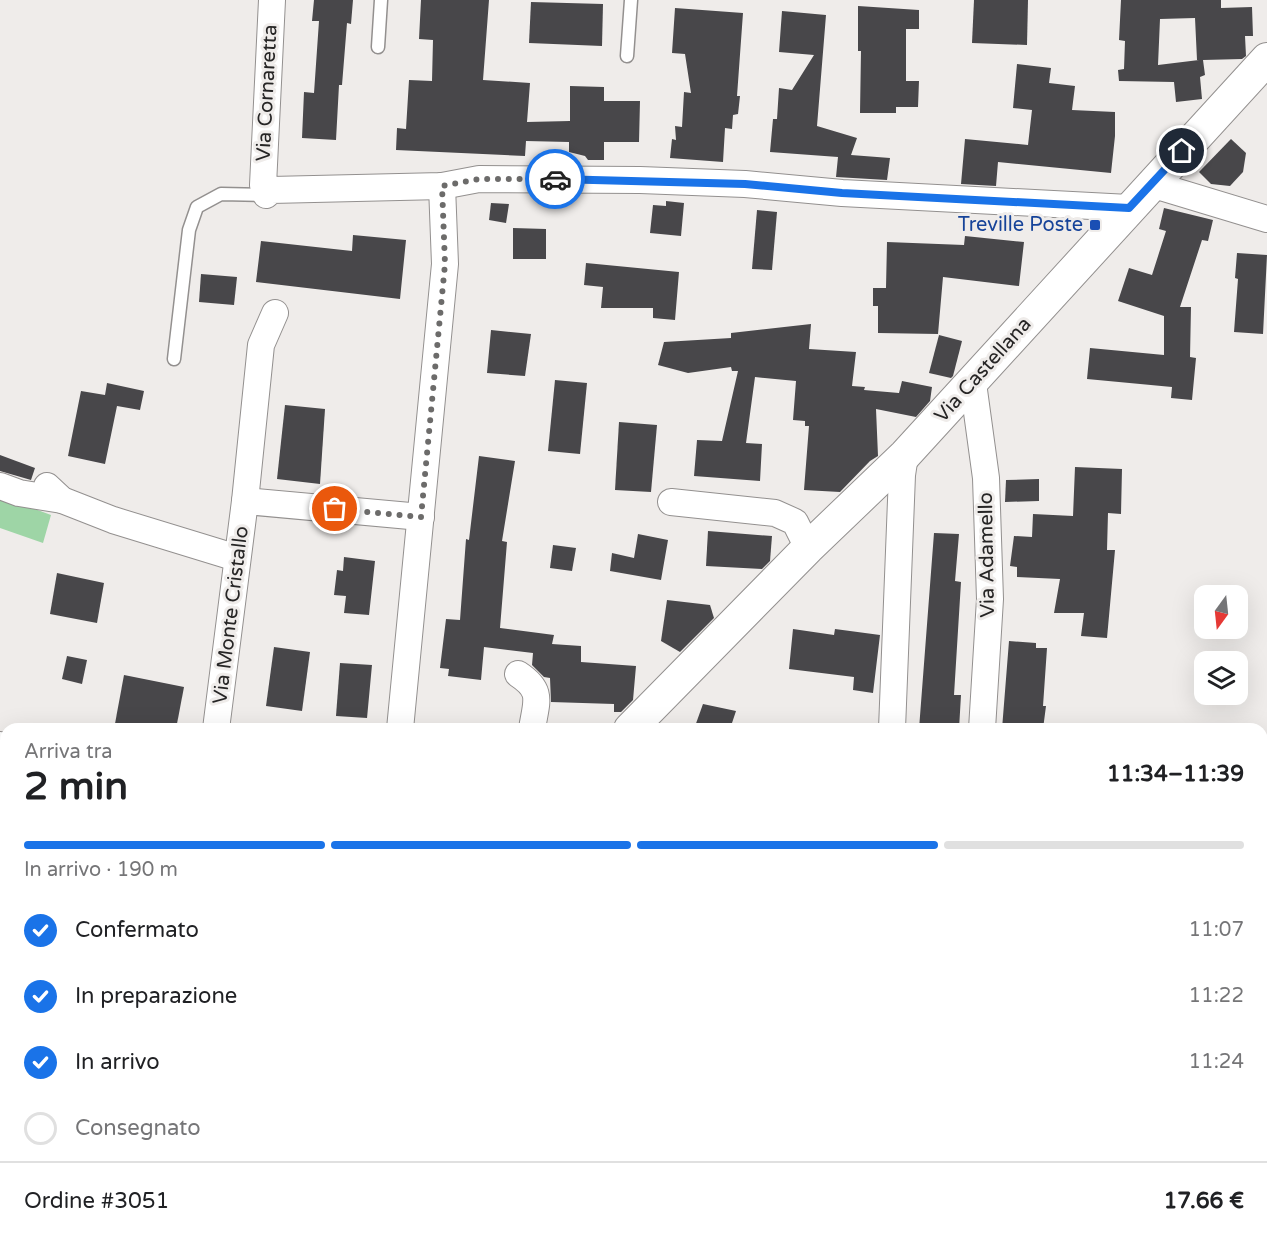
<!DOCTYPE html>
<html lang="it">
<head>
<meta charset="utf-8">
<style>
	:root { --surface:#fff; --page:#f6f6f6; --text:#202124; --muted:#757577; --line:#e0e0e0; --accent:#1a73e8 }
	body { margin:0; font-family:"Varela Round",sans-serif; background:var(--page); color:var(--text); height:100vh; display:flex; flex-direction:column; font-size:22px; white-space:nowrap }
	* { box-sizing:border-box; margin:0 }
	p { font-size:20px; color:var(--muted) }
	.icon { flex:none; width:33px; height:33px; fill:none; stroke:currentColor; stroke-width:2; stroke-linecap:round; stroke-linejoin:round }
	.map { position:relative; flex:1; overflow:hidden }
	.sheet { position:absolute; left:0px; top:723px; width:1268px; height:528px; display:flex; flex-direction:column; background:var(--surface); border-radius:18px 18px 0 0; box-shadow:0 6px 24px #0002 }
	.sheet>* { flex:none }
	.needle { width:39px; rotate:195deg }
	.buttons { position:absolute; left:1194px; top:585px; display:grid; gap:12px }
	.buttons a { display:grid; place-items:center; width:54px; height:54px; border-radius:12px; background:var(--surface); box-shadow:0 6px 24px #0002; font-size:30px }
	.pin { position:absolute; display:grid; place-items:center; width:51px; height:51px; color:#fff; margin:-26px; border:3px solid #fff; border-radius:50%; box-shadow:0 2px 6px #0007 }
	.courier { position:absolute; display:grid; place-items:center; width:60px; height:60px; margin:-30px; border:4px solid #1a73e8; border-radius:50%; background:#fff; color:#222; box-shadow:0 2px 8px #0007 }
	.summary em { font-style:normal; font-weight:700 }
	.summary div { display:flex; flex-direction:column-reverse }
	.summary { display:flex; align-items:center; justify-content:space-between; height:102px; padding:0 24px }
	h1 { font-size:39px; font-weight:700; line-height:45px }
	.bar { display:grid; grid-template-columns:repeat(4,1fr); gap:9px 6px; align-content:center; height:72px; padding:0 24px }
	.bar i { height:8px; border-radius:4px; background:var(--line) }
	.bar .selected { background:var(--accent) }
	.bar p { grid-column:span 4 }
	.line { display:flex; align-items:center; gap:15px; padding:0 24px; border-top:2px solid var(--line) }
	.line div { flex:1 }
	ol { padding:0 24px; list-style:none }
	li { display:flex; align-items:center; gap:18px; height:66px }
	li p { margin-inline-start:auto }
	li .icon { padding:6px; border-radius:50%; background:var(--accent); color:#fff; stroke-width:4 }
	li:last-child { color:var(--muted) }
	li i { width:33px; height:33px; border:3px solid var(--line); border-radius:50% }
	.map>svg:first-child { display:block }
</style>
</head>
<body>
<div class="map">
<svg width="1267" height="1251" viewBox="0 0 1267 1251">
	<rect width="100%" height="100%" fill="#efecea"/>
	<path fill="#9ed5a6" d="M 0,496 L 51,515 L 43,543 L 0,528 Z"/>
	<g fill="#48474a" fill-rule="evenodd">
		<path d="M 314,0 L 353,0 L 351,24 L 347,23 L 342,85 L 339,85 L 336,140 L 302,138 L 304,92 L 314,93 L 319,21 L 312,21 Z"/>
		<path d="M 421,0 L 489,0 L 483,80 L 530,83 L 527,122 L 570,121 L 570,86 L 604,87 L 604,101 L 640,101 L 639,142 L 604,142 L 604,160 L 588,160 L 585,156 L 569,152 L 569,142 L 526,141 L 525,156 L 396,150 L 397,128 L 406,129 L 409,80 L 432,81 L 433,40 L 419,39 Z"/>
		<path d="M 974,0 L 1028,0 L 1027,45 L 972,43 Z"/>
		<path d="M 1121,0 L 1221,0 L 1221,8 L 1252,7 L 1253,36 L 1245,36 L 1246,56 L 1242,59 L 1203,60 L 1205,75 L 1200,77 L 1202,99 L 1176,102 L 1174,82 L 1119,81 L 1118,70 L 1124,69 L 1125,41 L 1119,40 ZM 1195,18 L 1197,60 L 1199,60 L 1158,65 L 1160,19 Z"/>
		<path d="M 531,2 L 603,4 L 602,46 L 529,43 Z"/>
		<path d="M 858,6 L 919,10 L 919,29 L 906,29 L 906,81 L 919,81 L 918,107 L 896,107 L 896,113 L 860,113 L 861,51 L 858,51 Z"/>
		<path d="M 675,8 L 743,13 L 737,96 L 740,96 L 738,114 L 733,115 L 732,129 L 725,128 L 723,162 L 670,158 L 672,139 L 676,140 L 675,126 L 682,127 L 684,92 L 691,93 L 685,54 L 672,53 Z"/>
		<path d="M 782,11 L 826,15 L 817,126 L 857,138 L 851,155 L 890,158 L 887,180 L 836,177 L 838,157 L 770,152 L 773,119 L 777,119 L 779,88 L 792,90 L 814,55 L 779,52 Z"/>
		<path d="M 1017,64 L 1051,68 L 1049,83 L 1075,86 L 1072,110 L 1115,112 L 1115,136 L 1111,173 L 998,162 L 996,186 L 961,184 L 965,139 L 1028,145 L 1032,110 L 1013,108 Z"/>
		<path d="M 1231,139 L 1246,153 L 1243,172 L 1230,186 L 1211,184 L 1199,172 Z"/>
		<path d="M 666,201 L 684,203 L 681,236 L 650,233 L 653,205 L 666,206 Z"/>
		<path d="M 491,203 L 509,204 L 506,223 L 489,220 Z"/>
		<path d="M 1164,208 L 1213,220 L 1208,241 L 1202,240 L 1180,307 L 1191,307 L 1190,357 L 1196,358 L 1192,400 L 1171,398 L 1172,387 L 1087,379 L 1090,348 L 1164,355 L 1164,316 L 1118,301 L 1129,268 L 1152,275 L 1166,231 L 1159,229 Z"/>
		<path d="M 757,210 L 777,212 L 772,270 L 752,269 Z"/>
		<path d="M 513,228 L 546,229 L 546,259 L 513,259 Z"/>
		<path d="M 353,235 L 406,240 L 400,299 L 256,282 L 261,241 L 352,251 Z"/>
		<path d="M 965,236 L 1024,242 L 1019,286 L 943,277 L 938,334 L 878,333 L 878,306 L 873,306 L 873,288 L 886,288 L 887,242 L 964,245 Z"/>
		<path d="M 1237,253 L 1267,255 L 1263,334 L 1234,332 L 1238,279 L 1235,278 Z"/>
		<path d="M 586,263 L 679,272 L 675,320 L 653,318 L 653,308 L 601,308 L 603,287 L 584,285 Z"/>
		<path d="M 201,274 L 237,277 L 234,305 L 199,302 Z"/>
		<path d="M 811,324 L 809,349 L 856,352 L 852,386 L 865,387 L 864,390 L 899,393 L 902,381 L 932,387 L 930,401 L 916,417 L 876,409 L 878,456 L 870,461 L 840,492 L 804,490 L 809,426 L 805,426 L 805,421 L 793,420 L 796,381 L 755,377 L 746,443 L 762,444 L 760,481 L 694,476 L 697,440 L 722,441 L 738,371 L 732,371 L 731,367 L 688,373 L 658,365 L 664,342 L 731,338 L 731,333 Z"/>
		<path d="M 491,330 L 531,334 L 525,376 L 487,373 Z"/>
		<path d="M 939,335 L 962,341 L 953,376 L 951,378 L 929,373 Z"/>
		<path d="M 555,380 L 587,383 L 580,454 L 548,451 Z"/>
		<path d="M 107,383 L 144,391 L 140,410 L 117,406 L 105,464 L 68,456 L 81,391 L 105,395 Z"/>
		<path d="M 285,405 L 325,409 L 320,484 L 277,479 Z"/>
		<path d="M 619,422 L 657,425 L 651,492 L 615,490 Z"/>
		<path d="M 0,455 L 35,468 L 31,480 L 0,471 Z"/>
		<path d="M 479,456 L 515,461 L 502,541 L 507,542 L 500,628 L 554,635 L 552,644 L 581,646 L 581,662 L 636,666 L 633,700 L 621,712 L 614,712 L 614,704 L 551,702 L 550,678 L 544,677 L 532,665 L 533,653 L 484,647 L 481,680 L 448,676 L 449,669 L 440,668 L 446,619 L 460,620 L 466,539 L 469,540 Z"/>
		<path d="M 1075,467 L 1122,469 L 1121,514 L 1108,513 L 1107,550 L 1115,550 L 1107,638 L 1081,636 L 1084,613 L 1054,613 L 1060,579 L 1017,577 L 1017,567 L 1010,566 L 1014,536 L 1032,537 L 1033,514 L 1073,516 Z"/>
		<path d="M 1039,479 L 1039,501 L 1005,502 L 1006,480 Z"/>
		<path d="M 708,531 L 772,536 L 770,561 L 762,569 L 706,566 Z"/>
		<path d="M 934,533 L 959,534 L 955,581 L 961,582 L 954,695 L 961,695 L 959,729 L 919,729 Z"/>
		<path d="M 638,534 L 668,540 L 661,580 L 610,571 L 612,553 L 634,558 Z"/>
		<path d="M 553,545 L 576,548 L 572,571 L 550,568 Z"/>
		<path d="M 344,557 L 375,561 L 369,615 L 344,613 L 346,596 L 334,595 L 337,570 L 343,571 Z"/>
		<path d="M 57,573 L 104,583 L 97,623 L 50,614 Z"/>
		<path d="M 667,600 L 710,605 L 714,618 L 680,652 L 661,641 Z"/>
		<path d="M 793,629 L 834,635 L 835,629 L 880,635 L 873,693 L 853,690 L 854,677 L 789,669 Z"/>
		<path d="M 1009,641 L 1036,643 L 1036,648 L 1047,648 L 1043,706 L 1046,706 L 1043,729 L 1002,729 Z"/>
		<path d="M 274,647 L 310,652 L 302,711 L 266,706 Z"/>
		<path d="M 67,656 L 87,660 L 82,684 L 62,679 Z"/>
		<path d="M 340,663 L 372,665 L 367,718 L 336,716 Z"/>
		<path d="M 124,675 L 184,687 L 176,729 L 114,729 Z"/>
		<path d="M 703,704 L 736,711 L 730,729 L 694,729 Z"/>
	</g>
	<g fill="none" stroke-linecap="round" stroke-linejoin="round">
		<defs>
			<g id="service">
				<path d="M 378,47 L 381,0"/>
				<path d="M 627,56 L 631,0"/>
				<path d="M 174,359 L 189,230 L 197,207 L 221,194 L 266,195"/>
			</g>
			<g id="minor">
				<path d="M 272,0 L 263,185 L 266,195 L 271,190 L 442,186 L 479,179 L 640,180 L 745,184 L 842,193 L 1129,208"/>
				<path d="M 1151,184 L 1267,219"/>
				<path d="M 973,383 L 986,478 L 990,599 L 982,729"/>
				<path d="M 0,486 L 19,493 L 62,500"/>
				<path d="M 47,486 L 62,500 L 113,520 L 237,558"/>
				<path d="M 245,501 L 421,517"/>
				<path d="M 671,502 L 775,513 L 795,522 L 808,548"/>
				<path d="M 518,674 C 544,691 536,702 532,729"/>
				<path d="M 216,729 L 245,501 L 261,345 L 275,313"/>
				<path d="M 400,729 L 445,264 L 442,186"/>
				<path d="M 892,729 L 902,475 L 905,455"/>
				<path d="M 0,745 L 6,746"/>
				<path d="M 0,1140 L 6,1141"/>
				<path d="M 329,1251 L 330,1245"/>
			</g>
			<g id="tertiary">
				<path d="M 630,729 L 808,548 L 905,455 L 1267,59"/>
				<path d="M 117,1251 L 123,1245"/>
			</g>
		</defs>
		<use href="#service" stroke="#93908f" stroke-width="15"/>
		<use href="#minor" stroke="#93908f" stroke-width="28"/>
		<use href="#tertiary" stroke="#93908f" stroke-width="34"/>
		<use href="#service" stroke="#fff" stroke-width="12"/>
		<use href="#minor" stroke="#fff" stroke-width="26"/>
		<use href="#tertiary" stroke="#fff" stroke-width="32"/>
	</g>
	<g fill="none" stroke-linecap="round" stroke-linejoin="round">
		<path stroke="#6c6b6a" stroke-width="6" stroke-dasharray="0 10.8" d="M 335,509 L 421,517 L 445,264 L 442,186 L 479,179 L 555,179"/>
		<path stroke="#1a73e8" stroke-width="8" d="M 555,179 L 745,184 L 842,193 L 1129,208 L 1182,151"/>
	</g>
	<rect fill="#1a4fb4" stroke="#efecea" stroke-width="2" x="1089" y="219" width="12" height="12" rx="3"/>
	<g text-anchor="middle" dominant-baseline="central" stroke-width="6" stroke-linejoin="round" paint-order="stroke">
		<g font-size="20" fill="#262525" stroke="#efecea">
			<text transform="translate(267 93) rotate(-87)">Via Cornaretta</text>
			<text transform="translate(983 370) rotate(-48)">Via Castellana</text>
			<text transform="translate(987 555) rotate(-91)">Via Adamello</text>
			<text transform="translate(231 615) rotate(-83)">Via Monte Cristallo</text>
		</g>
		<g font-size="20" fill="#164399" stroke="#efecea" text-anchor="end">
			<text x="1083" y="225">Treville Poste</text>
		</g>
	</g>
</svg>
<div class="buttons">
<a><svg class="needle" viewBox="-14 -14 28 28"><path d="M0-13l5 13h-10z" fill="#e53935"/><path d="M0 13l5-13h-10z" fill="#757577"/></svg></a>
<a><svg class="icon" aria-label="layers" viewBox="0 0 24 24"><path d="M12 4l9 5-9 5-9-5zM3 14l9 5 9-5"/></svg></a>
</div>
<div class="pin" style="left:335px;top:509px;background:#ea580c"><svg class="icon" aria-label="bag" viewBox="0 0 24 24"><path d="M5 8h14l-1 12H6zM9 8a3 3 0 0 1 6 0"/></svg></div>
<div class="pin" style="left:1182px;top:151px;background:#1f2937"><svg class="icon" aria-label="home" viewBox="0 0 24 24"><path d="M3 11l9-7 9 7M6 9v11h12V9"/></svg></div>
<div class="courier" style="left:555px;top:179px"><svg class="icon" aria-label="car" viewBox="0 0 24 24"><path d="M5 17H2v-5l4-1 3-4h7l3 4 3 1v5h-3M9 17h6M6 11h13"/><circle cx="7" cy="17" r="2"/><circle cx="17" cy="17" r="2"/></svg></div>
<section class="sheet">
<div class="summary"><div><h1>2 min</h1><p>Arriva tra</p></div><em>11:34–11:39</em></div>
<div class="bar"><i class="selected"></i><i class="selected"></i><i class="selected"></i><i></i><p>In arrivo · 190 m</p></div>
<ol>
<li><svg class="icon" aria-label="check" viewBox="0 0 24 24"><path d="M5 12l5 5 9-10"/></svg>Confermato<p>11:07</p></li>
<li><svg class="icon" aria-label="check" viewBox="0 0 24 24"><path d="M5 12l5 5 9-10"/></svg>In preparazione<p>11:22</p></li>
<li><svg class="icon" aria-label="check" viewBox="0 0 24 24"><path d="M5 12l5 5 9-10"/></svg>In arrivo<p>11:24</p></li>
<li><i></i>Consegnato</li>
</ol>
<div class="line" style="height:78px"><div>Ordine #3051</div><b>17.66 €</b></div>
</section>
</div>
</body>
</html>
